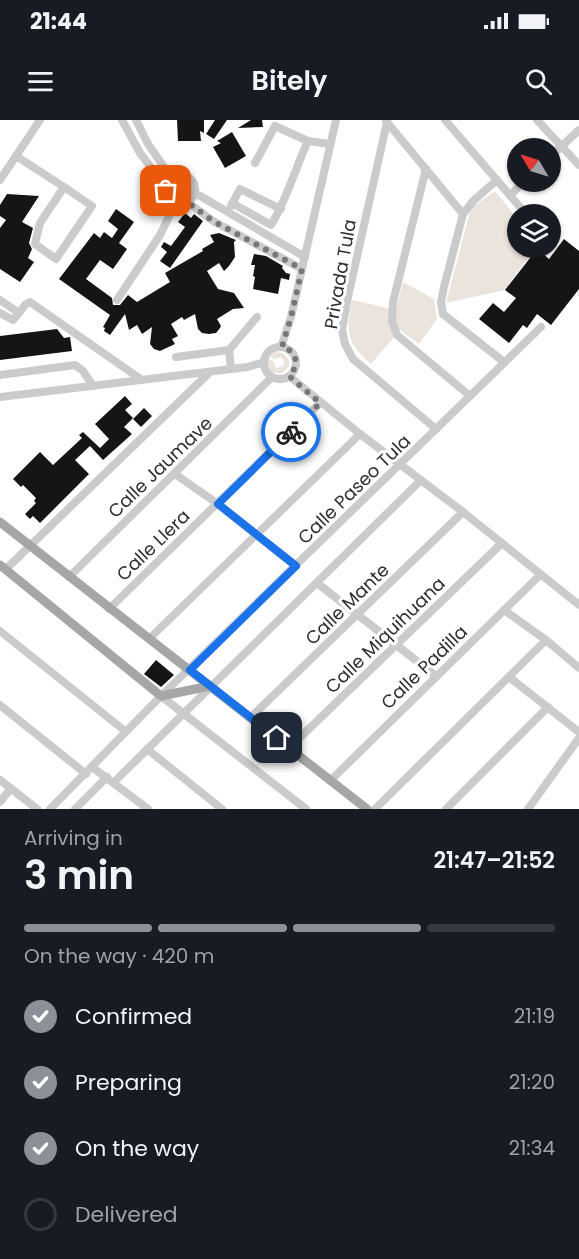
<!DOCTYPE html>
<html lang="en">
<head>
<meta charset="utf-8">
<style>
	:root { --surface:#171b24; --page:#242831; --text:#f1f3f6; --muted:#9ea1a6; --line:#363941; --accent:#8c9099 }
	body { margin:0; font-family:Poppins,sans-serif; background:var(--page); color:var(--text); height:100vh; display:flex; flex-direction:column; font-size:22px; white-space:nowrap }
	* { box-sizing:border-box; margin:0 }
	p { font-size:20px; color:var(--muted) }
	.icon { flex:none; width:33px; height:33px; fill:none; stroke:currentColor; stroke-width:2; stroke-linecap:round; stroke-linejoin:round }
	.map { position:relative; height:689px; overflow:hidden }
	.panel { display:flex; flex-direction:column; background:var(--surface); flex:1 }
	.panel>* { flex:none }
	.needle { width:39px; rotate:308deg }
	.buttons { position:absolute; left:507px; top:18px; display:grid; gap:12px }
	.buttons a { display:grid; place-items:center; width:54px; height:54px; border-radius:50%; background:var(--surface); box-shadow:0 2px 4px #0004; font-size:30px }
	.pin { position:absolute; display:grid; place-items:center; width:51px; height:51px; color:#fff; margin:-26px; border-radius:12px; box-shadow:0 3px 9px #0006 }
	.courier { position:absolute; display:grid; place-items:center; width:60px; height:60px; margin:-30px; border:4px solid #1a73e8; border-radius:50%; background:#fff; color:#222; box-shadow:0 2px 8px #0007 }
	.summary em { font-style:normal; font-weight:600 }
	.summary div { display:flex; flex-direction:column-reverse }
	.summary { display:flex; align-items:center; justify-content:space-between; height:102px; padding:0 24px }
	h1 { font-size:39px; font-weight:600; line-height:45px }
	.bar { display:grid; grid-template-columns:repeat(4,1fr); gap:9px 6px; align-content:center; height:72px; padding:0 24px }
	.bar i { height:8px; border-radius:4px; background:var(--line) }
	.bar .current { background:var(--accent) }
	.bar p { grid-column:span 4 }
	ol { padding:0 24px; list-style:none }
	li { display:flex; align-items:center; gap:18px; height:66px }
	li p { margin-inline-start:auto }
	li .icon { padding:6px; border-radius:50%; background:var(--accent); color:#fff; stroke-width:4 }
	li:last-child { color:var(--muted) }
	li i { width:33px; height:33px; border:3px solid var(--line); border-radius:50% }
	.status { display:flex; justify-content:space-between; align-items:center; height:42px; padding:0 30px; background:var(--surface); direction:ltr }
	.status svg { height:16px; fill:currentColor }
	header { display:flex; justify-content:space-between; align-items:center; height:78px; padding:0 24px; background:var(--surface); font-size:27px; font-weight:600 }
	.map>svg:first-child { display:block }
</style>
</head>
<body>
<div class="status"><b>21:44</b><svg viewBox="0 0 49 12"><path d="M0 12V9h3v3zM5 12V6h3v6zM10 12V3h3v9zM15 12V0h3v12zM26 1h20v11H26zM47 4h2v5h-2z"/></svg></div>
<header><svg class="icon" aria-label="menu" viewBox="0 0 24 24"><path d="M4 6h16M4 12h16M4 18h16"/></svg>Bitely<svg class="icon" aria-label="search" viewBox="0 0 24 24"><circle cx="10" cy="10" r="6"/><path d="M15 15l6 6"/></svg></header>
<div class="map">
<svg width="579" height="689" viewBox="0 0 579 689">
	<rect width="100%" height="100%" fill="#fff"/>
	<g fill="#ebe4dc">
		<circle cx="181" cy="68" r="12"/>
		<path d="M 495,71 L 517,98 L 518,128 L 535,128 L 505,170 L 446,183 L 471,88 Z"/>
		<path d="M 403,162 L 434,179 L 437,199 L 419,224 L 400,210 L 371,244 C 346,222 346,212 352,180 L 396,190 Z"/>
		<path d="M 276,232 L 283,233 L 289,240 L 289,247 L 281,254 L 271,252 L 268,246 L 268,239 L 273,241 L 276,248 L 283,246 L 284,241 L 281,237 L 274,239 L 270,236 Z"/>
	</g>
	<g fill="#151515">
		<path d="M 177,0 L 204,0 L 204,13 L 200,11 L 201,21 L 178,21 Z"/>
		<path d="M 215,0 L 227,0 L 214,19 L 206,14 Z"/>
		<path d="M 251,0 L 262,0 L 263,7 L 238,8 Z"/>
		<path d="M 232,12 L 246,36 L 225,48 L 213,27 L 221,23 L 217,21 Z"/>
		<path d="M 7,74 L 39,76 L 22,102 L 33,108 L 29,123 L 32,129 L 28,138 L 34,142 L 20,162 L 0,149 L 0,108 L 6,100 L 0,96 L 0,85 Z"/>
		<path d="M 116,89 L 134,102 L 119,123 L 127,129 L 113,149 L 100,140 L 86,159 L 112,178 L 113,185 L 120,185 L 128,175 L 137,182 L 170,162 L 165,153 L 203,131 L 202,129 L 214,122 L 210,115 L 219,113 L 236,120 L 234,122 L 235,137 L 229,146 L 224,151 L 219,143 L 207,151 L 218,169 L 234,173 L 244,188 L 233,189 L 217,199 L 221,206 L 220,208 L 216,213 L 209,214 L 202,213 L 198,209 L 195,194 L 184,200 L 182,197 L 171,204 L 178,216 L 172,219 L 175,224 L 160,231 L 154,229 L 150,224 L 152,207 L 142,214 L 137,205 L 129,210 L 125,194 L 110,215 L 104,211 L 105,208 L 103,207 L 110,195 L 59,159 L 94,113 L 100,118 L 104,112 L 112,118 L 118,109 L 108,101 Z"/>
		<path d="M 185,93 L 191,98 L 194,94 L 203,101 L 170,148 L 160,141 L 167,132 L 161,127 L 164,122 L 171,126 L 185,107 L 178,102 Z"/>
		<path d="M 564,119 L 579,131 L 579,169 L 551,205 L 537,194 L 527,208 L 523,205 L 509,223 L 479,199 L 493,183 L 504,192 L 516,178 L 505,170 L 537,129 L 549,139 Z"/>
		<path d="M 254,134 L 266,136 L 283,146 L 282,148 L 286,153 L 290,154 L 289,160 L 281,158 L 278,174 L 253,169 L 255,157 L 253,156 L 255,145 L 251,145 Z"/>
		<path d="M 57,209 L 64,218 L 70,217 L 72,231 L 0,240 L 0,216 Z"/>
		<path d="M 125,276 L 132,284 L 125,290 L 133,298 L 124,307 L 132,314 L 103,340 L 90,326 L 75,340 L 89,354 L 40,403 L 33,396 L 30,399 L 25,394 L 36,383 L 34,381 L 36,378 L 23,365 L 21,367 L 13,359 L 40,332 L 53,345 L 82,318 L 79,315 L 83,312 L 100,328 L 109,319 L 95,304 Z"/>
		<path d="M 144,288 L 152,296 L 141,307 L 133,299 Z"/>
		<path d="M 156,540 L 174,555 L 161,567 L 144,554 Z"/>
	</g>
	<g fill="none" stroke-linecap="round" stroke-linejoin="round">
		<g stroke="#cbcbcb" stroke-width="8">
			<path d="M 122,0 L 140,33 L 166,67"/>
			<path d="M 136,0 L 148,24 L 171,57"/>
			<path d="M 445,0 L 526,94"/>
			<path d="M 537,0 L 579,45"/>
			<path d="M 386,1 L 463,94"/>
			<path d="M 387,2 L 348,177 L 342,210 L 345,224 L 353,239 L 436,309"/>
			<path d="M 16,36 L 64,67"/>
			<path d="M 550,37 L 579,10"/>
			<path d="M 255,43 L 275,6 L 308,21 L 330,24"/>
			<path d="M 426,49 L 393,182 L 392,201 L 397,215 L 470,276"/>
			<circle cx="181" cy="69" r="14"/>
			<path d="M 0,60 L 40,0"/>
			<path d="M 497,60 L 473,81 L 463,94 L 444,167 L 441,182 L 443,194 L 504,242"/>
			<path d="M 64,67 L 92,86 L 56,139 L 35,124 L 40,103 Z"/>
			<path d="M 195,73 L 305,137"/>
			<path d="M 510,75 L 524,62"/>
			<path d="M 187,82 L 213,101 L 302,149"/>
			<path d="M 232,83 L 271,105 C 287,79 295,49 308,21"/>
			<path d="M 231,86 L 240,69 L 281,89"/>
			<path d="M 0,180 L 19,193"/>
			<path d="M 117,180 L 160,115 L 176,82"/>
			<path d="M 0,193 L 13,200 L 26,184 L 30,182 L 142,260"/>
			<circle cx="280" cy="243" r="16"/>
			<path d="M 281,227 L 291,197 L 336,0"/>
			<path d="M 229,230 L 231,249"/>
			<path d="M 176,237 L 229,230 L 257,197"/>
			<path d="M 0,255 L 75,245 L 83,251 L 93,266"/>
			<path d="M 289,256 L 360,314 L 463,392 L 579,485"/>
			<path d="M 0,277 L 248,247 L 264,242"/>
			<path d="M 175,354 L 218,384 L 296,446"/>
			<path d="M 6,449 L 210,252"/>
			<path d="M 69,457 L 272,257"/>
			<path d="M 317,463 L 436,556"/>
			<path d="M 109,489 L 320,283"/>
			<path d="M 504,490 L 546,520 L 579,548"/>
			<path d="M 0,511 L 125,611"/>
			<path d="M 149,519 L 360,314"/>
			<path d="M 509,557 L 579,612"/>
			<path d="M 161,576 L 306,689"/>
			<path d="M 0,585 L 86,654"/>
			<path d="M 251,597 L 463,392"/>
			<path d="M 289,628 L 502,423"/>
			<path d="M 147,629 L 222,689"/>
			<path d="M 92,647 L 148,689"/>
			<path d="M 0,660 L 37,689"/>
			<path d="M 330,661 L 540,455"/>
			<path d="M 114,662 L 421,360"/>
			<path d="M 0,682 L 11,668"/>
			<path d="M 50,689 L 161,576 L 541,207"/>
			<path d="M 75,689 L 107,657"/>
			<path d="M 375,689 L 546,520"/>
			<path d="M 446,689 L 548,587"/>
			<path d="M 528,689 L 579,618"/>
		</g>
		<g stroke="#a6a6a6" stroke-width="9">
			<path d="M 0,402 L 367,689"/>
			<path d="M 0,445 L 161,576 L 210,566"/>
		</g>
	</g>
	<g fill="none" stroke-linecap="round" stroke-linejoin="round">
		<path stroke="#777" stroke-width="6" stroke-dasharray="0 10.8" d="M 166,71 C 170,81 177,85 187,82 L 213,101 L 302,149 L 291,197 L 282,227 C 297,231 300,245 289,256 L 320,283 L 291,312"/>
		<path stroke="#1a73e8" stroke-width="8" d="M 277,618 L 190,550 L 296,446 L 218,384 L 291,312"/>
	</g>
	<g text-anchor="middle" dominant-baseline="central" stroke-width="6" stroke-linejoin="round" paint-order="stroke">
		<g font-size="18" fill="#2e2e2e" stroke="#fff">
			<text transform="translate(340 154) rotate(-80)">Privada Tula</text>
			<text transform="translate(160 347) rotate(-44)">Calle Jaumave</text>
			<text transform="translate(354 369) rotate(-44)">Calle Paseo Tula</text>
			<text transform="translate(153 425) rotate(-44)">Calle Llera</text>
			<text transform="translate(347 484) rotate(-44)">Calle Mante</text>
			<text transform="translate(385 515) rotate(-44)">Calle Miquihuana</text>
			<text transform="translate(424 547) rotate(-44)">Calle Padilla</text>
		</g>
	</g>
</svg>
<div class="buttons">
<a><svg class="needle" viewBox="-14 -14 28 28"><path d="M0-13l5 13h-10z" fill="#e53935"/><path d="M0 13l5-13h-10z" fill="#9ea1a6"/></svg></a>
<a><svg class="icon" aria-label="layers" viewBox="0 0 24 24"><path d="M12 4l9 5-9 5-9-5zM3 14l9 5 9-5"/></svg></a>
</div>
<div class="pin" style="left:166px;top:71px;background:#ea580c"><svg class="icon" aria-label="bag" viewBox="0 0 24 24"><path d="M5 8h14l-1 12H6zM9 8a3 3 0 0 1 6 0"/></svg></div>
<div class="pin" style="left:277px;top:618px;background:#1f2937"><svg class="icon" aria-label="home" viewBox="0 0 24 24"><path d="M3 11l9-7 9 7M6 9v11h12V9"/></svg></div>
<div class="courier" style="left:291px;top:312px"><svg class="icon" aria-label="bike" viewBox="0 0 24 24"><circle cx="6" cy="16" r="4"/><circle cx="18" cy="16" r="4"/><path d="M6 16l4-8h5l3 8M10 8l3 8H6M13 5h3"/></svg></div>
</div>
<section class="panel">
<div class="summary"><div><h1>3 min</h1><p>Arriving in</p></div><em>21:47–21:52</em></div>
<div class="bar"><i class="current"></i><i class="current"></i><i class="current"></i><i></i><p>On the way · 420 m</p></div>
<ol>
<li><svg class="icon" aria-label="check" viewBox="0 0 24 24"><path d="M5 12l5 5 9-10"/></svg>Confirmed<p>21:19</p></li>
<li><svg class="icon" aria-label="check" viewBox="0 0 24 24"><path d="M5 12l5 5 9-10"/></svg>Preparing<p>21:20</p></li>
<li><svg class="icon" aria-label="check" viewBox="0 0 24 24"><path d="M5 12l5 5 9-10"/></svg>On the way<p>21:34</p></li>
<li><i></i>Delivered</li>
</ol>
</section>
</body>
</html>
